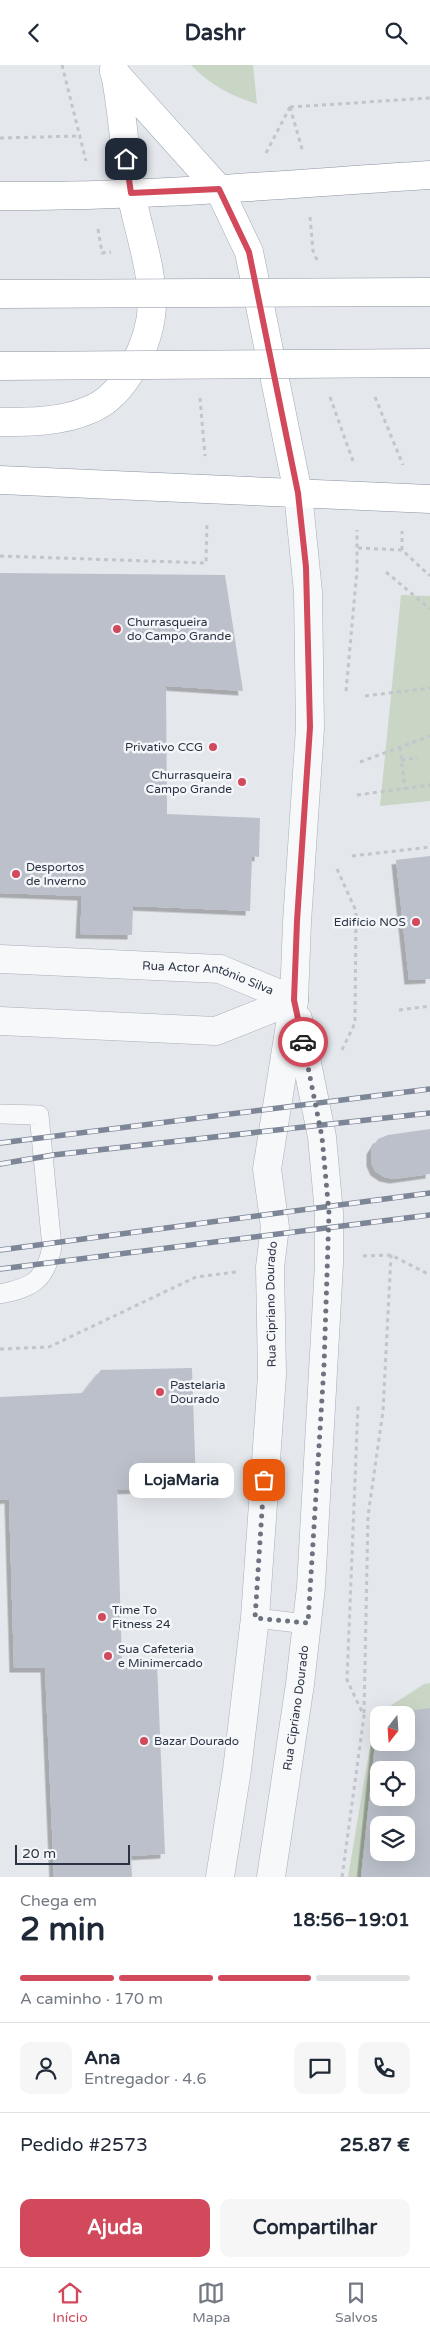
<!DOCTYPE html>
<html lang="pt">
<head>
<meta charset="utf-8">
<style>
	:root { --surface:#fff; --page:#f6f6f7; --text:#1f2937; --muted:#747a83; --line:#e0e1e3; --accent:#d1495b }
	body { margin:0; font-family:"Varela Round",sans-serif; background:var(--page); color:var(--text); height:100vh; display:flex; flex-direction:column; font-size:19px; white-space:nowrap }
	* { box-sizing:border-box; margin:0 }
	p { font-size:16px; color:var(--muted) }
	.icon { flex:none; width:28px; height:28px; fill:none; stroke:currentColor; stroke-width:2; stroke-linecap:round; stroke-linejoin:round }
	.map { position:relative; height:1812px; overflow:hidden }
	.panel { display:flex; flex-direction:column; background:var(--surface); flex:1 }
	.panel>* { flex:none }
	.needle { width:32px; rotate:197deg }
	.tools { position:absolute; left:370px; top:1641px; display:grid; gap:10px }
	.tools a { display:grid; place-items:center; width:45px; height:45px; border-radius:10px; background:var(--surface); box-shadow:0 5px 20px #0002; font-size:25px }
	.scale { position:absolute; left:15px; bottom:12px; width:115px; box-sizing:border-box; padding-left:5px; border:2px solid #2b3445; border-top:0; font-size:14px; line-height:18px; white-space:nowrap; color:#2b3445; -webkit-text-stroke:4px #f4f6f9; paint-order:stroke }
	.pin { position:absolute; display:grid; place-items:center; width:42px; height:42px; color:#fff; margin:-21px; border-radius:10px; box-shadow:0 2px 8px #0006 }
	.courier { position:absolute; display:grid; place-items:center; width:50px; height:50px; margin:-25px; border:4px solid #d1495b; border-radius:50%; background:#fff; color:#222; box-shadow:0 1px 6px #0007 }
	.bubble { position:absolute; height:35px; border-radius:10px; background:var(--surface); box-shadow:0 5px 20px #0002; font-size:16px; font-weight:700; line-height:35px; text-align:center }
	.summary em { font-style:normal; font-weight:700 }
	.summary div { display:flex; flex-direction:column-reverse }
	.summary { display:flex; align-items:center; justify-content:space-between; height:85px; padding:0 20px }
	h1 { font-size:32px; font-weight:700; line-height:38px }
	.bar { display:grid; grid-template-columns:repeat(4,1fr); gap:8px 5px; align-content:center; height:60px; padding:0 20px }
	.bar i { height:6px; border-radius:4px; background:var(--line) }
	.bar .active { background:var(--accent) }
	.bar p { grid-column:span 4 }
	.line { display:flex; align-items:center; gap:12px; padding:0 20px; border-top:1px solid var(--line) }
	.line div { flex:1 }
	.round { display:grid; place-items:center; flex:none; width:52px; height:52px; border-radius:10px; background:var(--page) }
	.action { display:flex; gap:10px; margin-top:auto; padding:10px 20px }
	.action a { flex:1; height:58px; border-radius:10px; background:var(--accent); color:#fff; font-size:20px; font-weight:700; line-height:58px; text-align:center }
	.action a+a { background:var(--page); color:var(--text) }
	header { display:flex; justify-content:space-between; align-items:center; height:65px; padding:0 20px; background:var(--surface); font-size:22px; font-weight:700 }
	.tab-bar { display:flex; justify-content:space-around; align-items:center; height:70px; border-top:1px solid var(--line); background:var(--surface); font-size:14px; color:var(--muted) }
	.tab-bar a { display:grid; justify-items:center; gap:2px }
	.tab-bar .active { color:var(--accent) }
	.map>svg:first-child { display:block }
</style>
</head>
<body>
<header><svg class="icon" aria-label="back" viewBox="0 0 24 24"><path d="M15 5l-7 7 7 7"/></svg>Dashr<svg class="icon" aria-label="search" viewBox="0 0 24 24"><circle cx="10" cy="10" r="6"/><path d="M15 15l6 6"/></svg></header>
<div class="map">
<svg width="430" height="1812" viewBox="0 0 430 1812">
	<defs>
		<filter id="shadow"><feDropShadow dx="-4.5" dy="4.5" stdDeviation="0" flood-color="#0004"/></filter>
	</defs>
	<rect width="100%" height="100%" fill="#e4e7ec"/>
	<g fill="#c9d6c5" fill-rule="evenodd">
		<path d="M 191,0 L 253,0 L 257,39 C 231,31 210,20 191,0 Z"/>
		<path d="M 401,530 L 430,531 L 430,736 L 380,741 Z"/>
		<path d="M 430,1618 L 430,1812 L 348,1812 L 375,1651 L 424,1619 ZM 379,1650 L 406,1650 L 406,1678 L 379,1678 ZM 379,1705 L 406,1705 L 406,1732 L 379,1732 ZM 379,1760 L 406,1760 L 406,1788 L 379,1788 Z"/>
	</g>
	<g fill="#bbc0ca" fill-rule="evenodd" filter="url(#shadow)">
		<path d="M 0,508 L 225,510 L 243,626 L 166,621 L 167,749 L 260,753 L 259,792 L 252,791 L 250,846 L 133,841 L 132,870 L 80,869 L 82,831 L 0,828 Z"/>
		<path d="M 430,791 L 430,914 L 409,915 L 396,795 Z"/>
		<path d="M 430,1064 L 430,1109 L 394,1114 L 384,1112 L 375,1106 L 371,1097 L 371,1085 L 378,1074 L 388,1070 Z"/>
		<path d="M 192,1303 L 196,1422 L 117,1425 L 122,1600 L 157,1599 L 165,1789 L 131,1791 L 132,1812 L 54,1812 L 45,1603 L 14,1603 L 9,1434 L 0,1435 L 0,1332 L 83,1328 L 101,1305 Z"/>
		<path d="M 430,1643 L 430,1812 L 361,1812 L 378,1650 L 379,1678 L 406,1678 L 406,1650 L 381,1650 ZM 379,1705 L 406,1705 L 406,1732 L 379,1732 ZM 379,1760 L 406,1760 L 406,1788 L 379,1788 Z"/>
	</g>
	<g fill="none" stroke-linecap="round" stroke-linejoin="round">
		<defs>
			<g id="service">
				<path d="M 0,1049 L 39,1050 L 52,1182 C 45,1216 33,1222 0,1229"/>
				<path d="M 255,1553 L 307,1559"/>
			</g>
			<g id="minor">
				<path id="s1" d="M 0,894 L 220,904 L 294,935"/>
				<path d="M 0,956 L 216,966 L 294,935"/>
				<path id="s2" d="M 220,1812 L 237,1705 L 255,1553 L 272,1310 L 270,1202 L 275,1162 L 267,1104 L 294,935 L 297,857 L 310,663 L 308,527 L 298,428"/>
				<path id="s3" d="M 271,1812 L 300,1619 L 311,1522 L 329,1199 L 329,1148 L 322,1072 L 298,954"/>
			</g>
			<g id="primary">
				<path d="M 114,7 L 219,124 L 249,187 L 298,428"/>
				<path d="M 0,357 C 30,357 61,357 89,345 C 126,331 151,276 152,239 C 152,201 138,165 131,128 C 124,87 123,44 114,4"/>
			</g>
			<g id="trunk">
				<path d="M 0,131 C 144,132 287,119 430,110"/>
				<path d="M 0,415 L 430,434"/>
			</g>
		</defs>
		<use href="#service" stroke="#a9aeb7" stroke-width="20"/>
		<use href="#minor" stroke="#a9aeb7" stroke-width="29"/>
		<use href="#primary" stroke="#a3abb8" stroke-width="29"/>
		<use href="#trunk" stroke="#8b94a3" stroke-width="29"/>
		<g stroke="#c2c5cb" stroke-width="3" stroke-dasharray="4 4" stroke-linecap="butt">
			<path d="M 62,0 L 86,96"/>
			<path d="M 290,42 L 302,84"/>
			<path d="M 290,42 L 430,33"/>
			<path d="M 0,73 L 81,71"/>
			<path d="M 266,88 L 290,42"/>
			<path d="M 310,152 L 313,186 L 317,195"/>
			<path d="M 98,164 L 102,188 L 111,187"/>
			<path d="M 330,332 L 353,396"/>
			<path d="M 375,332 L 403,400"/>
			<path d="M 200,333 L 205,391"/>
			<path d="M 358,483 L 402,485 L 430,511"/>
			<path d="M 402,485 L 402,466"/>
			<path d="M 0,491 L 206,498 L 207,457"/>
			<path d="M 386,507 L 430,544"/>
			<path d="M 346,626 L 357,505 L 357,465"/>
			<path d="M 365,631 L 430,623"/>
			<path d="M 400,682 L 405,724"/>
			<path d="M 401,695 L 418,693"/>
			<path d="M 360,697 L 430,671"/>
			<path d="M 357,730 L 430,720"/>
			<path d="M 352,791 L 430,782"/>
			<path d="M 337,804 L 356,846 L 355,958 L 341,987"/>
			<path d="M 399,945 L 430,941"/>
			<path d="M 363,1191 L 391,1190 L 430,1210"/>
			<path d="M 0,1284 L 49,1282 L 196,1212 L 236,1207"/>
			<path d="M 364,1648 L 368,1451 L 383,1346 L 391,1190"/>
			<path d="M 342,1812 L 364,1651 L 347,1615 L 358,1341"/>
		</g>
		<use href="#service" stroke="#f7f8fa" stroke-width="19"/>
		<use href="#minor" stroke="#f7f8fa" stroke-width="28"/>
		<use href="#primary" stroke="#fff" stroke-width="28"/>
		<use href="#trunk" stroke="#fff" stroke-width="28"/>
		<defs>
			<g id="rail">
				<path d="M 0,1078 L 430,1024"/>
				<path d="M 0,1099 L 53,1090 L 430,1048"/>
				<path d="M 0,1185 L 430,1128"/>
				<path d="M 0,1204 L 430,1150"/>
			</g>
		</defs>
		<use href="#rail" stroke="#7d8696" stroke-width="5.5"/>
		<use href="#rail" stroke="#f4f6f9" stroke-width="4" stroke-dasharray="11" stroke-linecap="butt"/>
		<defs>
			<g id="trunk-bridge">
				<path d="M 0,229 L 430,227"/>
				<path d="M 0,301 L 430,298"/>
			</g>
		</defs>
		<use href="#trunk-bridge" stroke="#8b94a3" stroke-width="29" stroke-linecap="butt"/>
		<use href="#trunk-bridge" stroke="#fff" stroke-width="28"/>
	</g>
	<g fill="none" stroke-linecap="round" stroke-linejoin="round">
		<path stroke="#6c737f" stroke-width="5" stroke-dasharray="0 9" d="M 264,1415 L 255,1553 L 308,1558 L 324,1301 L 329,1148 L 322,1072 L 303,977"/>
		<path stroke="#d1495b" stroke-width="6" d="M 126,94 L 131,128 L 219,124 L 249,187 L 298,428 L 306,502 L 310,662 L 297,856 L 294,935 L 303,977"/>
	</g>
	<g fill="#d1495b" stroke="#f4f6f9" stroke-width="2">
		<circle cx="117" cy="564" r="5"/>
		<circle cx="213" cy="682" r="5"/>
		<circle cx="242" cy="717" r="5"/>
		<circle cx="16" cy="809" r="5"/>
		<circle cx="416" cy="857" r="5"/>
		<circle cx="160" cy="1327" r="5"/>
		<circle cx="102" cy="1552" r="5"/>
		<circle cx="108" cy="1591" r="5"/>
		<circle cx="144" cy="1676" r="5"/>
	</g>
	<g text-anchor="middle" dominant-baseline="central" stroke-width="5" stroke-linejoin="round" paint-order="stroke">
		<g font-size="12" fill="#2b3445" stroke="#f4f6f9" text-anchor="start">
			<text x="127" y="557">Churrasqueira<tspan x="127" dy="14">do Campo Grande</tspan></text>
			<text x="203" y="682" text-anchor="end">Privativo CCG</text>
			<text x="232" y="710" text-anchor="end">Churrasqueira<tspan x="232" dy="14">Campo Grande</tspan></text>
			<text x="26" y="802">Desportos<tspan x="26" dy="14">de Inverno</tspan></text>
			<text x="406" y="857" text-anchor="end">Edifício NOS</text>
			<text x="170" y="1320">Pastelaria<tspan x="170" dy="14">Dourado</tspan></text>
			<text x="112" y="1545">Time To<tspan x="112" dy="14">Fitness 24</tspan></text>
			<text x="118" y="1584">Sua Cafeteria<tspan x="118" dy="14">e Minimercado</tspan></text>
			<text x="154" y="1676">Bazar Dourado</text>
		</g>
		<g font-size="12" fill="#2b3445" stroke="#f4f6f9">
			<text stroke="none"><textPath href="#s1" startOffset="210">Rua Actor António Silva</textPath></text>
			<text stroke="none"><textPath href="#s2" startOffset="576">Rua Cipriano Dourado</textPath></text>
			<text stroke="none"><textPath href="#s3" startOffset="171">Rua Cipriano Dourado</textPath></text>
		</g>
	</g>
</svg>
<div class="tools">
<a><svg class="needle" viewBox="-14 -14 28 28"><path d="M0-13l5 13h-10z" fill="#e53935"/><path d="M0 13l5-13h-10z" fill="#747a83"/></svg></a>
<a><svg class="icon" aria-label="locate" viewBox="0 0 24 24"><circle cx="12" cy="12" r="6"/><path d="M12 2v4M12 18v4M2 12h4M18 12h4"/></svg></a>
<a><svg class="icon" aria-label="layers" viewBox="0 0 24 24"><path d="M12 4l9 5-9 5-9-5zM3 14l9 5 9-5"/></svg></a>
</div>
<div class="scale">20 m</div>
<div class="pin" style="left:264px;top:1415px;background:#ea580c"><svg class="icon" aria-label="bag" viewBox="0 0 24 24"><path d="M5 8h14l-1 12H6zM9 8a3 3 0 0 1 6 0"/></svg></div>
<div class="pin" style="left:126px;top:94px;background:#1f2937"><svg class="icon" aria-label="home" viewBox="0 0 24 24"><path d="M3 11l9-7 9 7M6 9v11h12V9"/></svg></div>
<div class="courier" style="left:303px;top:977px"><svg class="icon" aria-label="car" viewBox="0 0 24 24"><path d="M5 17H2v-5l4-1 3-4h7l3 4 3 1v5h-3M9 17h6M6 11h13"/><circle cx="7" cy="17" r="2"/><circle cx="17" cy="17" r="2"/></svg></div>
<div class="bubble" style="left:129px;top:1398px;width:105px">LojaMaria</div>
</div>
<section class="panel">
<div class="summary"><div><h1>2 min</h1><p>Chega em</p></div><em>18:56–19:01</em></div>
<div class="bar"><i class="active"></i><i class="active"></i><i class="active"></i><i></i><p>A caminho · 170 m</p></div>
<div class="line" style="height:90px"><a class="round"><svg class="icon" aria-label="person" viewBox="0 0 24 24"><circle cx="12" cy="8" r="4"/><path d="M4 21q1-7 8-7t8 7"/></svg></a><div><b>Ana</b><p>Entregador · 4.6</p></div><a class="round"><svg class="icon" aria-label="chat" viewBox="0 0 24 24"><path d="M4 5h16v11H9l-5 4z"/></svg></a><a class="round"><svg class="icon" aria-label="phone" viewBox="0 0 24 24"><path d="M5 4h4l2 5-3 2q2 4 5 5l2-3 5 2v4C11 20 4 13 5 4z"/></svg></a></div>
<div class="line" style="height:65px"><div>Pedido #2573</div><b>25.87 €</b></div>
<div class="action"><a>Ajuda</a><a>Compartilhar</a></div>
</section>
<nav class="tab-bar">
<a class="active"><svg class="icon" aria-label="home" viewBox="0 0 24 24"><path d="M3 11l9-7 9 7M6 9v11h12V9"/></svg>Início</a>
<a><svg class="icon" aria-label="map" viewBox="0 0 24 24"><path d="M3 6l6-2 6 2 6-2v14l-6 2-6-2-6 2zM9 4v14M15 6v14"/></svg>Mapa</a>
<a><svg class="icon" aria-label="saved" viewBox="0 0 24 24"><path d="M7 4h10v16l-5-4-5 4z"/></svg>Salvos</a>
</nav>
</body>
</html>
